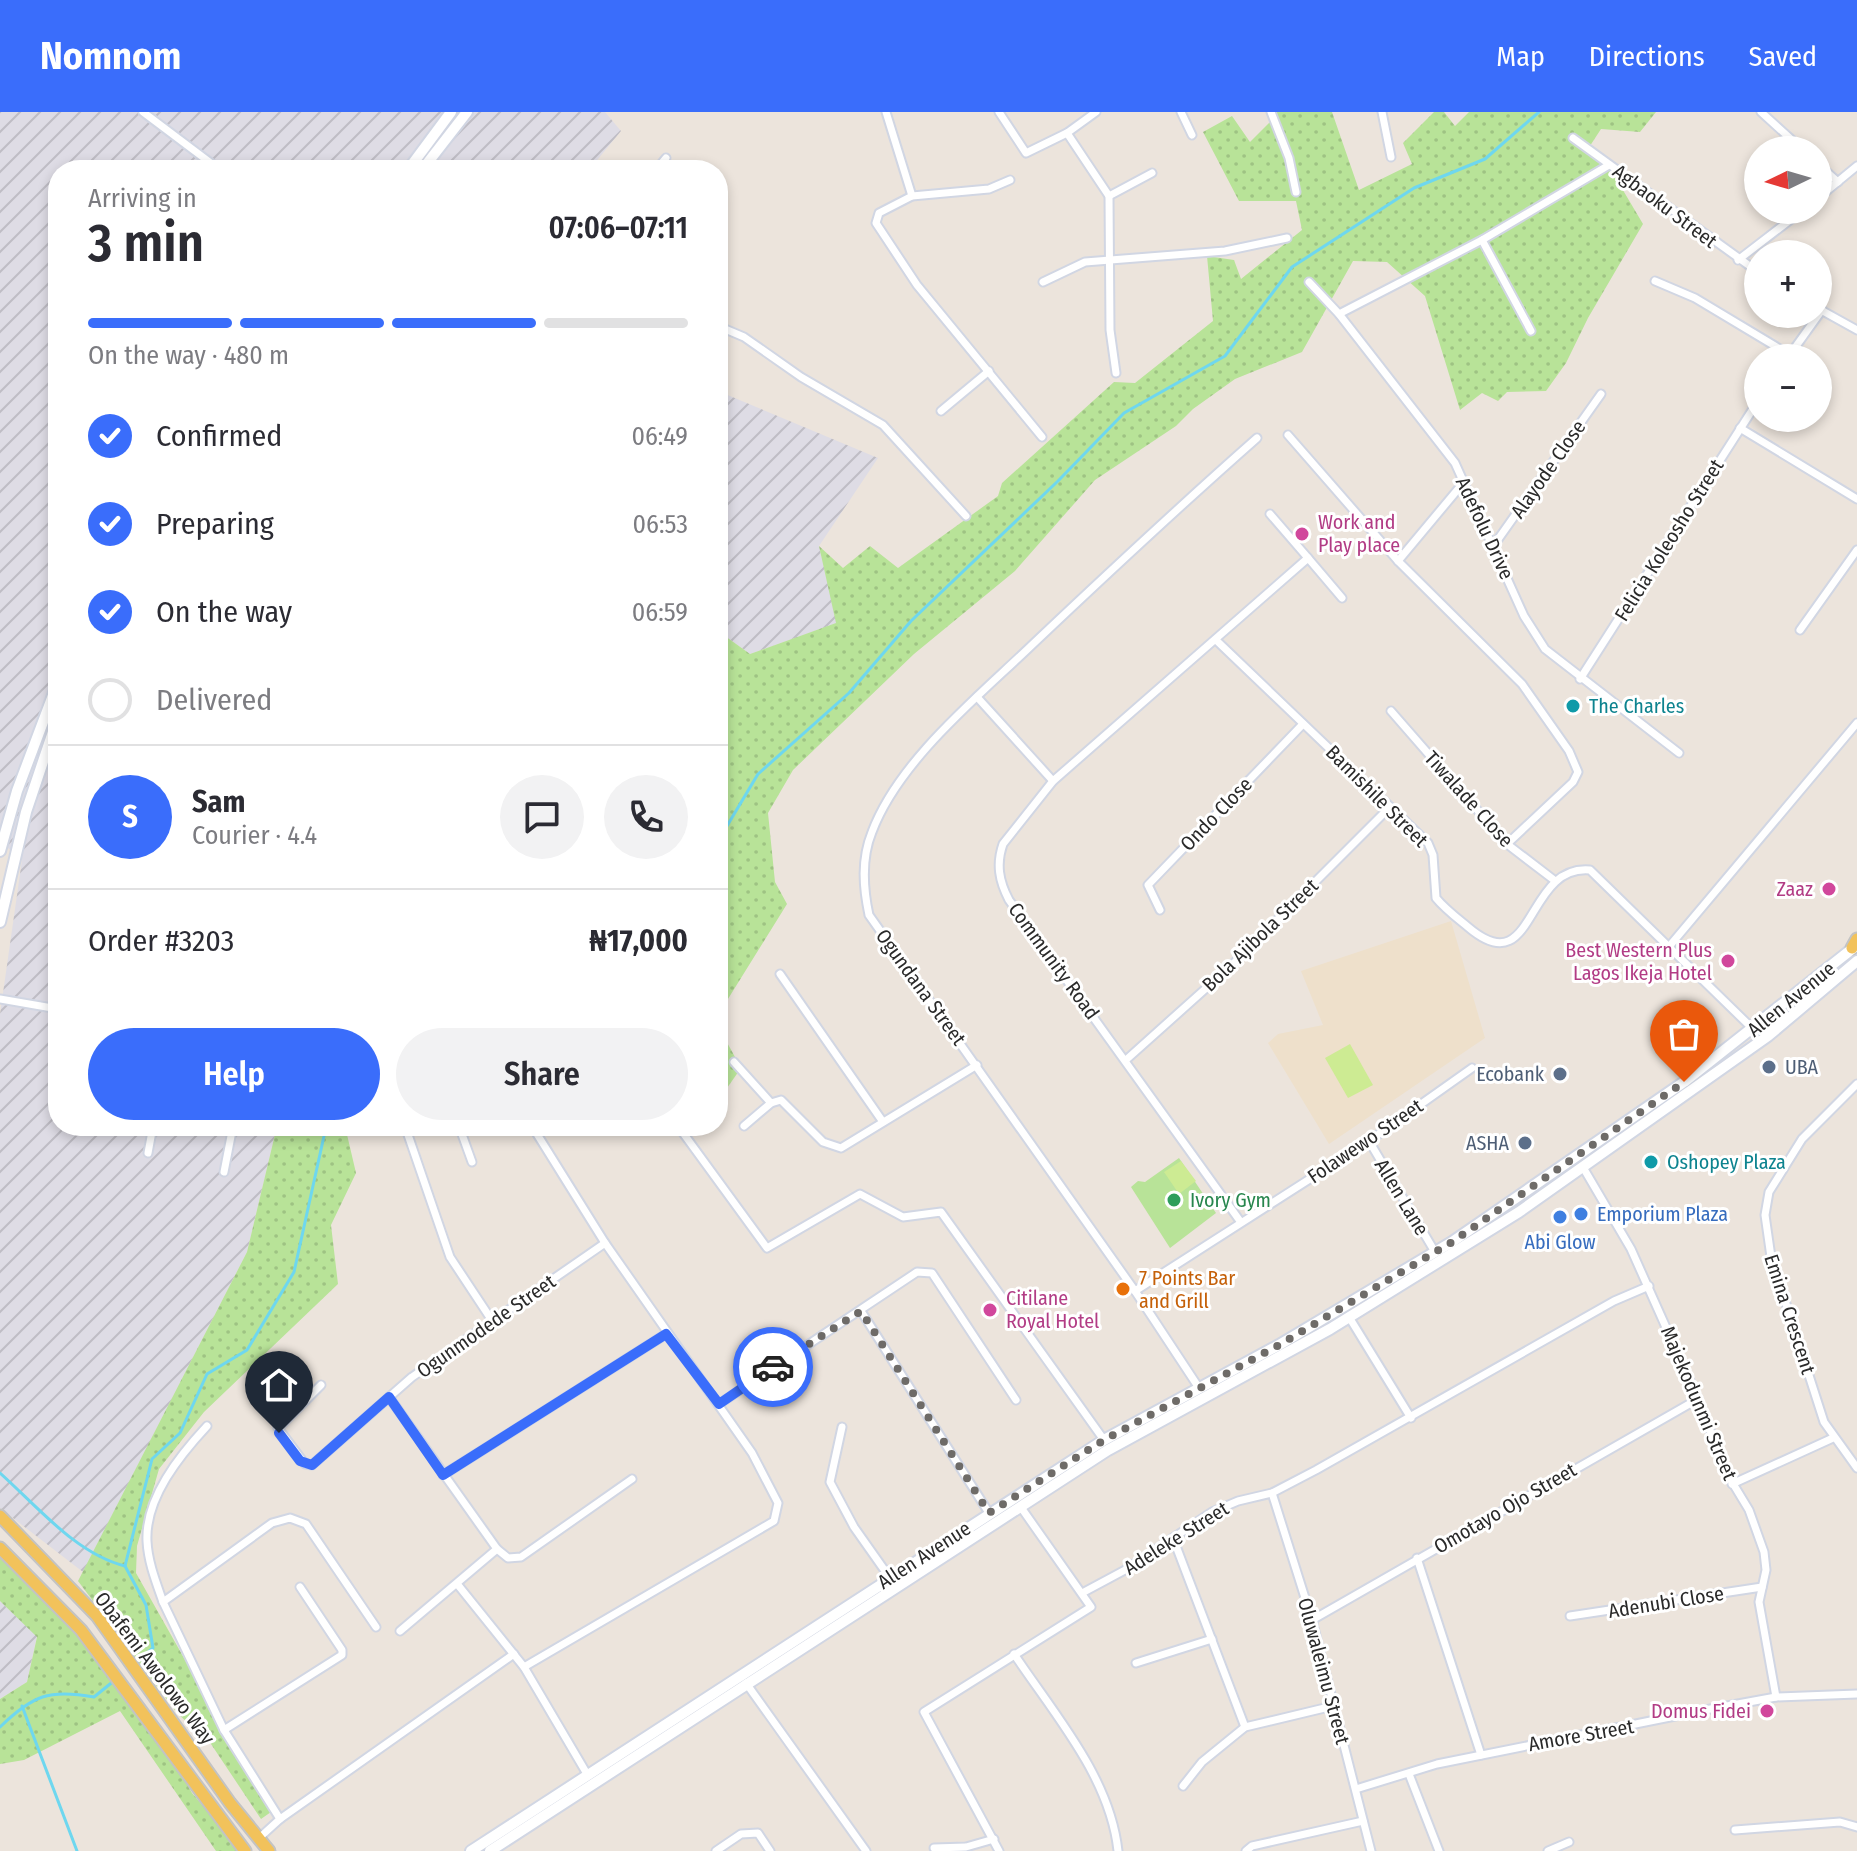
<!DOCTYPE html>
<html lang="en">
<head>
<meta charset="utf-8">
<style>
	:root { --surface:#fff; --page:#f2f2f3; --text:#2b2b33; --muted:#7c7c81; --line:#e1e1e2; --accent:#3a6dfb }
	body { margin:0; font-family:"Fira Sans Condensed",sans-serif; background:var(--page); color:var(--text); height:100vh; display:flex; flex-direction:column; font-size:30px; white-space:nowrap }
	* { box-sizing:border-box; margin:0 }
	p { font-size:26px; color:var(--muted) }
	.icon { flex:none; width:44px; height:44px; fill:none; stroke:currentColor; stroke-width:2; stroke-linecap:round; stroke-linejoin:round }
	.map { position:relative; flex:1; overflow:hidden }
	.sheet { position:absolute; left:48px; top:48px; width:680px; height:976px; display:flex; flex-direction:column; background:var(--surface); border-radius:32px; box-shadow:0 4px 12px #0003 }
	.sheet>* { flex:none }
	.needle { width:52px; rotate:265deg }
	.tools { position:absolute; left:1744px; top:24px; display:grid; gap:16px }
	.tools a { display:grid; place-items:center; width:88px; height:88px; border-radius:50%; background:var(--surface); box-shadow:0 4px 12px #0003; font-size:40px }
	.pin { position:absolute; display:grid; place-items:center; width:68px; height:68px; color:#fff; margin:-82px -34px; border-radius:50% 50% 50% 0; rotate:-45deg; box-shadow:0 0 8px #0007 }
	.pin .icon { rotate:45deg }
	.courier { position:absolute; display:grid; place-items:center; width:80px; height:80px; margin:-40px; border:6px solid #3a6dfb; border-radius:50%; background:#fff; color:#222; box-shadow:0 2px 10px #0007 }
	.summary em { font-style:normal; font-weight:600 }
	.summary div { display:flex; flex-direction:column-reverse }
	.summary { display:flex; align-items:center; justify-content:space-between; height:136px; padding:0 40px }
	h1 { font-size:52px; font-weight:600; line-height:60px }
	.bar { display:grid; grid-template-columns:repeat(4,1fr); gap:12px 8px; align-content:center; height:96px; padding:0 40px }
	.bar i { height:10px; border-radius:6px; background:var(--line) }
	.bar .selected { background:var(--accent) }
	.bar p { grid-column:span 4 }
	.line { display:flex; align-items:center; gap:20px; padding:0 40px; border-top:2px solid var(--line) }
	.line div { flex:1 }
	.round { display:grid; place-items:center; flex:none; width:84px; height:84px; border-radius:42px; background:var(--page) }
	ol { padding:0 40px; list-style:none }
	li { display:flex; align-items:center; gap:24px; height:88px }
	li p { margin-inline-start:auto }
	li .icon { padding:8px; border-radius:50%; background:var(--accent); color:#fff; stroke-width:4 }
	li:last-child { color:var(--muted) }
	li i { width:44px; height:44px; border:4px solid var(--line); border-radius:50% }
	.cta { display:flex; gap:16px; margin-top:auto; padding:16px 40px }
	.cta a { flex:1; height:92px; border-radius:48px; background:var(--accent); color:#fff; font-size:32px; font-weight:600; line-height:92px; text-align:center }
	.cta a+a { background:var(--page); color:var(--text) }
	header { display:flex; align-items:center; gap:48px; box-sizing:border-box; height:112px; padding:0 40px; background:var(--accent); color:#fff }
	header strong { font-size:38px }
	nav { display:flex; gap:44px; margin-inline-start:auto; font-size:28px }
	.map>svg:first-child { display:block }
</style>
</head>
<body>
<header>
<strong>Nomnom</strong>
<nav><a>Map</a><a>Directions</a><a>Saved</a></nav>
</header>
<div class="map">
<svg width="1857" height="1739" viewBox="0 0 1857 1739">
	<defs>
		<pattern id="industrial-furrows" width="10" height="10" patternUnits="userSpaceOnUse" patternTransform="scale(2)"><rect width="10" height="10" fill="#dedce5"/><path d="M-1 1l2-2M0 10L10 0M9 11l2-2" fill="none" stroke="#bfbdc5"/></pattern>
		<pattern id="grass-dots" width="8" height="8" patternUnits="userSpaceOnUse" patternTransform="scale(2)"><rect width="8" height="8" fill="#b8e398"/><path d="M2 2h.1M6 6h.1" fill="none" stroke="#9ec383" stroke-width="1.8" stroke-linecap="round"/></pattern>
	</defs>
	<rect width="100%" height="100%" fill="#ece4dc"/>
	<g fill="url(#industrial-furrows)">
		<path d="M 0,0 L 605,0 L 621,19 L 589,58 L 58,58 L 58,1014 L 277,1014 L 247,1140 L 83,1460 L 0,1396 L 0,902 L 22,748 L 0,729 Z"/>
		<path d="M 718,279 L 878,346 L 819,434 L 837,511 L 750,542 L 718,519 Z"/>
		<path d="M 0,1489 L 37,1524 L 27,1570 L 0,1587 Z"/>
	</g>
	<path fill="#eee0cb" d="M 1451,809 L 1485,926 L 1329,1032 L 1268,931 L 1278,922 L 1323,913 L 1301,859 Z"/>
	<g fill="url(#grass-dots)">
		<path d="M 1272,0 L 1332,0 L 1359,78 L 1412,52 L 1403,31 L 1434,0 L 1444,0 L 1455,14 L 1469,0 L 1656,0 L 1640,20 L 1601,17 L 1586,40 L 1614,63 L 1643,112 L 1588,206 L 1566,251 L 1546,279 L 1507,280 L 1498,289 L 1482,281 L 1460,298 L 1425,184 L 1387,150 L 1353,149 L 1302,240 L 1235,267 L 1193,297 L 1176,314 L 1095,368 L 1015,459 L 914,542 L 793,658 L 768,701 L 775,770 L 787,792 L 718,903 L 718,519 L 750,542 L 836,511 L 819,434 L 843,456 L 870,434 L 898,456 L 998,384 L 1002,371 L 1114,270 L 1135,271 L 1213,209 L 1207,144 L 1234,148 L 1241,167 L 1302,118 L 1296,89 L 1239,89 L 1203,20 L 1232,4 L 1250,30 L 1274,6 Z"/>
		<path d="M 718,914 L 741,956 L 718,989 Z"/>
		<path d="M 277,1014 L 345,1014 L 356,1061 L 331,1113 L 338,1172 L 204,1300 L 159,1357 L 137,1434 L 136,1461 L 271,1700 L 261,1707 L 211,1632 L 177,1601 L 78,1469 L 247,1140 Z"/>
		<path d="M 0,1443 L 78,1521 L 173,1647 L 192,1681 L 241,1739 L 216,1739 L 120,1599 L 24,1648 L 0,1652 L 0,1587 L 27,1570 L 37,1525 L 0,1489 Z"/>
	</g>
	<path fill="#b8e398" d="M 1179,1046 L 1216,1101 L 1170,1136 L 1131,1075 L 1138,1069 L 1145,1070 Z"/>
	<g fill="#cdeb93">
		<path d="M 1350,932 L 1373,973 L 1348,986 L 1325,946 Z"/>
		<path d="M 1181,1049 L 1196,1069 L 1179,1082 L 1164,1060 Z"/>
	</g>
	<g fill="none" stroke-linecap="round" stroke-linejoin="round">
		<g stroke="#6ed7ef" stroke-width="3">
			<path d="M 718,729 L 758,662 L 849,581 L 911,509 L 1058,369 L 1124,301 L 1225,244 L 1292,155 L 1414,76 L 1485,47 L 1539,0"/>
			<path d="M 0,1361 C 37,1394 76,1442 125,1454"/>
			<path d="M 138,1549 L 153,1536 L 146,1493 L 125,1454 L 152,1347 L 180,1321 L 207,1262 L 247,1238 L 294,1160 L 324,1024 L 321,1014"/>
			<path d="M 22,1594 L 77,1739"/>
			<path d="M 0,1615 C 33,1583 49,1577 94,1585 L 115,1568"/>
		</g>
		<defs>
			<g id="minor">
				<path d="M 143,0 L 220,58"/>
				<path d="M 886,0 L 912,84"/>
				<path d="M 999,0 L 1026,41 L 1067,21 L 1096,0"/>
				<path d="M 1181,0 L 1192,23"/>
				<path d="M 1271,0 L 1289,46 L 1296,80"/>
				<path d="M 1382,0 L 1391,45"/>
				<path d="M 1761,0 L 1803,38"/>
				<path d="M 1067,21 L 1109,84 L 1110,218 L 1116,261"/>
				<path d="M 1573,26 L 1758,160"/>
				<path d="M 1818,52 L 1838,70"/>
				<path d="M 656,58 L 666,46"/>
				<path d="M 1010,68 L 989,77 L 912,84 L 879,101 L 876,111 L 917,173 L 1042,325"/>
				<path d="M 1109,84 L 1152,61"/>
				<path d="M 1818,86 L 1857,54"/>
				<path d="M 1482,128 L 1531,219"/>
				<path d="M 1738,148 L 1803,98"/>
				<path d="M 1655,169 L 1695,186 L 1790,243"/>
				<path d="M 1043,170 L 1085,150 L 1225,139 L 1287,126"/>
				<path d="M 1309,170 L 1339,202 L 1455,351 L 1524,504 L 1545,537 L 1679,641"/>
				<path d="M 1821,198 L 1857,218"/>
				<path d="M 1339,202 L 1482,128 L 1609,53"/>
				<path d="M 718,214 L 744,225 L 801,265 L 883,313 L 966,404"/>
				<path d="M 1789,244 L 1822,198"/>
				<path d="M 941,299 L 989,259"/>
				<path d="M 1740,316 L 1857,387"/>
				<path d="M 1288,323 L 1398,449 L 1522,572 L 1569,639 L 1578,660 L 1573,670 L 1507,732"/>
				<path d="M 1270,402 L 1308,446"/>
				<path d="M 1494,433 L 1601,282"/>
				<path d="M 1398,449 L 1464,370"/>
				<path d="M 1800,518 L 1857,438"/>
				<path d="M 1217,529 L 1428,731 L 1433,743 L 1436,786 C 1445,797 1457,806 1468,815 C 1536,873 1524,752 1590,758 L 1754,918"/>
				<path d="M 1580,567 L 1758,289"/>
				<path d="M 977,585 L 1053,669"/>
				<path d="M 1391,599 L 1507,732 L 1554,768"/>
				<path d="M 1160,798 L 1148,773 L 1303,612"/>
				<path d="M 1667,837 L 1857,611"/>
				<path d="M 780,862 L 883,1010"/>
				<path d="M 0,887 L 58,897"/>
				<path d="M 1127,947 L 1232,853 L 1390,695"/>
				<path d="M 734,950 L 771,991 L 781,988 L 823,1030 L 841,1036 L 977,953"/>
				<path d="M 1857,972 L 1802,1027 L 1769,1080 L 1765,1103 L 1771,1145 L 1824,1310 L 1857,1356"/>
				<path d="M 405,1014 L 450,1145 L 491,1207"/>
				<path d="M 459,1014 L 472,1050"/>
				<path d="M 678,1014 L 767,1136 L 860,1082 L 903,1105 L 941,1100 L 1104,1328"/>
				<path d="M 744,1014 L 771,991"/>
				<path d="M 1369,1029 L 1435,1140"/>
				<path d="M 148,1041 L 153,1014"/>
				<path d="M 1584,1057 L 1631,1137 L 1698,1287 L 1726,1360 L 1749,1398 L 1764,1440 L 1766,1458 L 1759,1490 L 1776,1585"/>
				<path d="M 224,1060 L 233,1014"/>
				<path d="M 1240,1109 L 1009,788 C 999,769 996,752 1003,732 L 1053,669 L 1308,446 L 1342,486"/>
				<path d="M 1135,1179 L 1369,1029 L 1472,956"/>
				<path d="M 861,1199 L 989,1401"/>
				<path d="M 1349,1205 L 1411,1306"/>
				<path d="M 321,1273 L 278,1316 L 305,1352 L 312,1353 L 412,1265 L 605,1131"/>
				<path d="M 1199,1276 L 1135,1179 L 869,803 C 863,775 861,747 872,720 C 899,648 979,584 1033,532 C 1107,462 1181,393 1257,326"/>
				<path d="M 389,1285 L 497,1437 L 400,1519"/>
				<path d="M 719,1292 L 917,1160 L 932,1161 L 1016,1288"/>
				<path d="M 842,1315 L 830,1370 L 854,1415 L 890,1466"/>
				<path d="M 443,1363 L 666,1222"/>
				<path d="M 1732,1372 L 1833,1326"/>
				<path d="M 1272,1381 L 1312,1508 L 1371,1739"/>
				<path d="M 1173,1426 L 1245,1615"/>
				<path d="M 497,1437 L 508,1446 L 521,1445 L 632,1367"/>
				<path d="M 1417,1446 L 1481,1643"/>
				<path d="M 458,1473 L 524,1555 L 587,1662"/>
				<path d="M 1084,1480 L 1125,1458 L 1212,1400 L 1238,1389 L 1272,1381 L 1316,1358 L 1614,1189 L 1649,1174"/>
				<path d="M 163,1490 C 156,1470 148,1450 147,1429 C 145,1386 180,1343 207,1314"/>
				<path d="M 1570,1504 L 1762,1475"/>
				<path d="M 1312,1508 L 1698,1287"/>
				<path d="M 1014,1542 C 1054,1602 1110,1665 1118,1739"/>
				<path d="M 1136,1551 L 1212,1527"/>
				<path d="M 524,1555 L 774,1409 L 778,1391 L 752,1341 L 605,1131 L 532,1014"/>
				<path d="M 746,1571 L 866,1739"/>
				<path d="M 224,1618 L 342,1543 L 342,1538 L 300,1475"/>
				<path d="M 1409,1662 L 1439,1739"/>
				<path d="M 1183,1674 L 1202,1650 L 1245,1615 L 1333,1594"/>
				<path d="M 1356,1677 L 1437,1652 L 1705,1598 L 1776,1585 L 1857,1582"/>
				<path d="M 280,1707 L 224,1618 L 163,1490 L 272,1411 L 290,1406 L 306,1412 L 376,1515"/>
				<path d="M 1735,1718 L 1840,1710 L 1857,1715"/>
				<path d="M 258,1727 L 280,1707 L 514,1542"/>
				<path d="M 934,1736 L 966,1735 L 994,1727"/>
				<path d="M 716,1739 L 741,1722 L 758,1721 L 770,1739"/>
				<path d="M 999,1739 L 924,1600 L 1091,1495 L 1020,1394"/>
				<path d="M 1246,1739 L 1252,1734 L 1363,1709"/>
				<path d="M 1548,1739 L 1569,1730"/>
			</g>
			<g id="secondary">
				<path d="M 408,58 L 451,0"/>
				<path d="M 422,58 L 467,0"/>
				<path d="M 0,739 L 17,679 L 58,570"/>
				<path d="M 0,810 L 26,700 L 58,605"/>
				<path d="M 471,1739 L 1104,1328 L 1279,1233 L 1452,1130 L 1684,970 L 1857,833"/>
				<path d="M 490,1739 L 1108,1338 L 1330,1217 L 1519,1100 L 1768,924 L 1857,849"/>
			</g>
			<g id="primary">
				<path d="M 1852,836 L 1857,827"/>
				<path d="M 0,1404 L 97,1504 L 230,1691 L 269,1739"/>
				<path d="M 0,1436 L 81,1518 L 245,1739"/>
			</g>
		</defs>
		<use href="#minor" stroke="#d1d6e3" stroke-width="11"/>
		<use href="#secondary" stroke="#d1d6e3" stroke-width="14"/>
		<use href="#primary" stroke="#c3c3c3" stroke-width="15"/>
		<use href="#minor" stroke="#fff" stroke-width="7"/>
		<use href="#secondary" stroke="#fff" stroke-width="10"/>
		<use href="#primary" stroke="#f2c25b" stroke-width="11"/>
	</g>
	<g fill="none" stroke-linecap="round" stroke-linejoin="round">
		<path stroke="#6e6b68" stroke-width="8" stroke-dasharray="0 14.4" d="M 773,1255 L 861,1199 L 989,1401 L 1104,1328 L 1279,1233 L 1452,1130 L 1684,970"/>
		<path stroke="#3a6dfb" stroke-width="10" d="M 279,1321 L 300,1349 L 312,1353 L 389,1285 L 443,1363 L 666,1222 L 719,1292 L 773,1255"/>
	</g>
	<g fill="#d1479c" stroke="#fff" stroke-width="3">
		<circle cx="1302" cy="422" r="8"/>
		<circle cx="1829" cy="777" r="8"/>
		<circle cx="1728" cy="849" r="8"/>
		<circle cx="990" cy="1198" r="8"/>
		<circle cx="1767" cy="1599" r="8"/>
	</g>
	<g fill="#0f9aa8" stroke="#fff" stroke-width="3">
		<circle cx="1573" cy="594" r="8"/>
		<circle cx="1651" cy="1050" r="8"/>
	</g>
	<g fill="#5c6f8a" stroke="#fff" stroke-width="3">
		<circle cx="1769" cy="955" r="8"/>
		<circle cx="1560" cy="962" r="8"/>
		<circle cx="1525" cy="1031" r="8"/>
	</g>
	<circle fill="#2e9e5b" stroke="#fff" stroke-width="3" cx="1174" cy="1088" r="8"/>
	<g fill="#3f7fe0" stroke="#fff" stroke-width="3">
		<circle cx="1581" cy="1102" r="8"/>
		<circle cx="1560" cy="1105" r="8"/>
	</g>
	<circle fill="#e8710a" stroke="#fff" stroke-width="3" cx="1123" cy="1177" r="8"/>
	<g text-anchor="middle" dominant-baseline="central" stroke-width="6" stroke-linejoin="round" paint-order="stroke">
		<g font-size="20" fill="#2a2a2a" stroke="#fff">
			<text transform="translate(1665 94) rotate(37)">Agbaoku Street</text>
			<text transform="translate(1548 357) rotate(-55)">Alayode Close</text>
			<text transform="translate(1485 416) rotate(65)">Adefolu Drive</text>
			<text transform="translate(1669 428) rotate(-58)">Felicia Koleosho Street</text>
			<text transform="translate(1377 684) rotate(45)">Bamishile Street</text>
			<text transform="translate(1469 687) rotate(48)">Tiwalade Close</text>
			<text transform="translate(1216 702) rotate(-46)">Ondo Close</text>
			<text transform="translate(1260 823) rotate(-44)">Bola Ajibola Street</text>
			<text transform="translate(1054 849) rotate(54)">Community Road</text>
			<text transform="translate(921 875) rotate(54)">Ogundana Street</text>
			<text transform="translate(1791 887) rotate(-39)">Allen Avenue</text>
			<text transform="translate(1365 1029) rotate(-34)">Folawewo Street</text>
			<text transform="translate(1402 1085) rotate(59)">Allen Lane</text>
			<text transform="translate(1790 1202) rotate(72)">Emina Crescent</text>
			<text transform="translate(486 1214) rotate(-35)">Ogunmodede Street</text>
			<text transform="translate(1699 1291) rotate(67)">Majekodunmi Street</text>
			<text transform="translate(1505 1396) rotate(-30)">Omotayo Ojo Street</text>
			<text transform="translate(1176 1426) rotate(-32)">Adeleke Street</text>
			<text transform="translate(924 1443) rotate(-33)">Allen Avenue</text>
			<text transform="translate(1666 1490) rotate(-9)">Adenubi Close</text>
			<text transform="translate(155 1556) rotate(53)">Obafemi Awolowo Way</text>
			<text transform="translate(1324 1559) rotate(75)">Oluwaleimu Street</text>
			<text transform="translate(1581 1623) rotate(-10)">Amore Street</text>
		</g>
		<g font-size="20" fill="#b23c85" stroke="#fff" text-anchor="end">
			<text x="1318" y="410" text-anchor="start">Work and<tspan x="1318" dy="23">Play place</tspan></text>
			<text x="1813" y="777">Zaaz</text>
			<text x="1712" y="838">Best Western Plus<tspan x="1712" dy="23">Lagos Ikeja Hotel</tspan></text>
			<text x="1006" y="1186" text-anchor="start">Citilane<tspan x="1006" dy="23">Royal Hotel</tspan></text>
			<text x="1751" y="1599">Domus Fidei</text>
		</g>
		<g font-size="20" fill="#0d838f" stroke="#fff" text-anchor="start">
			<text x="1589" y="594">The Charles</text>
			<text x="1667" y="1050">Oshopey Plaza</text>
		</g>
		<g font-size="20" fill="#4e5e75" stroke="#fff" text-anchor="end">
			<text x="1785" y="955" text-anchor="start">UBA</text>
			<text x="1544" y="962">Ecobank</text>
			<text x="1509" y="1031">ASHA</text>
		</g>
		<g font-size="20" fill="#27864d" stroke="#fff" text-anchor="start">
			<text x="1190" y="1088">Ivory Gym</text>
		</g>
		<g font-size="20" fill="#366cbe" stroke="#fff" text-anchor="start">
			<text x="1597" y="1102">Emporium Plaza</text>
			<text x="1560" y="1130" text-anchor="middle">Abi Glow</text>
		</g>
		<g font-size="20" fill="#c56008" stroke="#fff" text-anchor="start">
			<text x="1139" y="1166">7 Points Bar<tspan x="1139" dy="23">and Grill</tspan></text>
		</g>
	</g>
</svg>
<div class="tools">
<a><svg class="needle" viewBox="-14 -14 28 28"><path d="M0-13l5 13h-10z" fill="#e53935"/><path d="M0 13l5-13h-10z" fill="#7c7c81"/></svg></a>
<a>+</a>
<a>−</a>
</div>
<div class="pin" style="left:1684px;top:970px;background:#ea580c"><svg class="icon" aria-label="bag" viewBox="0 0 24 24"><path d="M5 8h14l-1 12H6zM9 8a3 3 0 0 1 6 0"/></svg></div>
<div class="pin" style="left:279px;top:1321px;background:#1f2937"><svg class="icon" aria-label="home" viewBox="0 0 24 24"><path d="M3 11l9-7 9 7M6 9v11h12V9"/></svg></div>
<div class="courier" style="left:773px;top:1255px"><svg class="icon" aria-label="car" viewBox="0 0 24 24"><path d="M5 17H2v-5l4-1 3-4h7l3 4 3 1v5h-3M9 17h6M6 11h13"/><circle cx="7" cy="17" r="2"/><circle cx="17" cy="17" r="2"/></svg></div>
<section class="sheet">
<div class="summary"><div><h1>3 min</h1><p>Arriving in</p></div><em>07:06–07:11</em></div>
<div class="bar"><i class="selected"></i><i class="selected"></i><i class="selected"></i><i></i><p>On the way · 480 m</p></div>
<ol>
<li><svg class="icon" aria-label="check" viewBox="0 0 24 24"><path d="M5 12l5 5 9-10"/></svg>Confirmed<p>06:49</p></li>
<li><svg class="icon" aria-label="check" viewBox="0 0 24 24"><path d="M5 12l5 5 9-10"/></svg>Preparing<p>06:53</p></li>
<li><svg class="icon" aria-label="check" viewBox="0 0 24 24"><path d="M5 12l5 5 9-10"/></svg>On the way<p>06:59</p></li>
<li><i></i>Delivered</li>
</ol>
<div class="line" style="height:144px"><b class="round" style="background:var(--accent);color:#fff">S</b><div><b>Sam</b><p>Courier · 4.4</p></div><a class="round"><svg class="icon" aria-label="chat" viewBox="0 0 24 24"><path d="M4 5h16v11H9l-5 4z"/></svg></a><a class="round"><svg class="icon" aria-label="phone" viewBox="0 0 24 24"><path d="M5 4h4l2 5-3 2q2 4 5 5l2-3 5 2v4C11 20 4 13 5 4z"/></svg></a></div>
<div class="line" style="height:104px"><div>Order #3203</div><b>₦17,000</b></div>
<div class="cta"><a>Help</a><a>Share</a></div>
</section>
</div>
</body>
</html>
